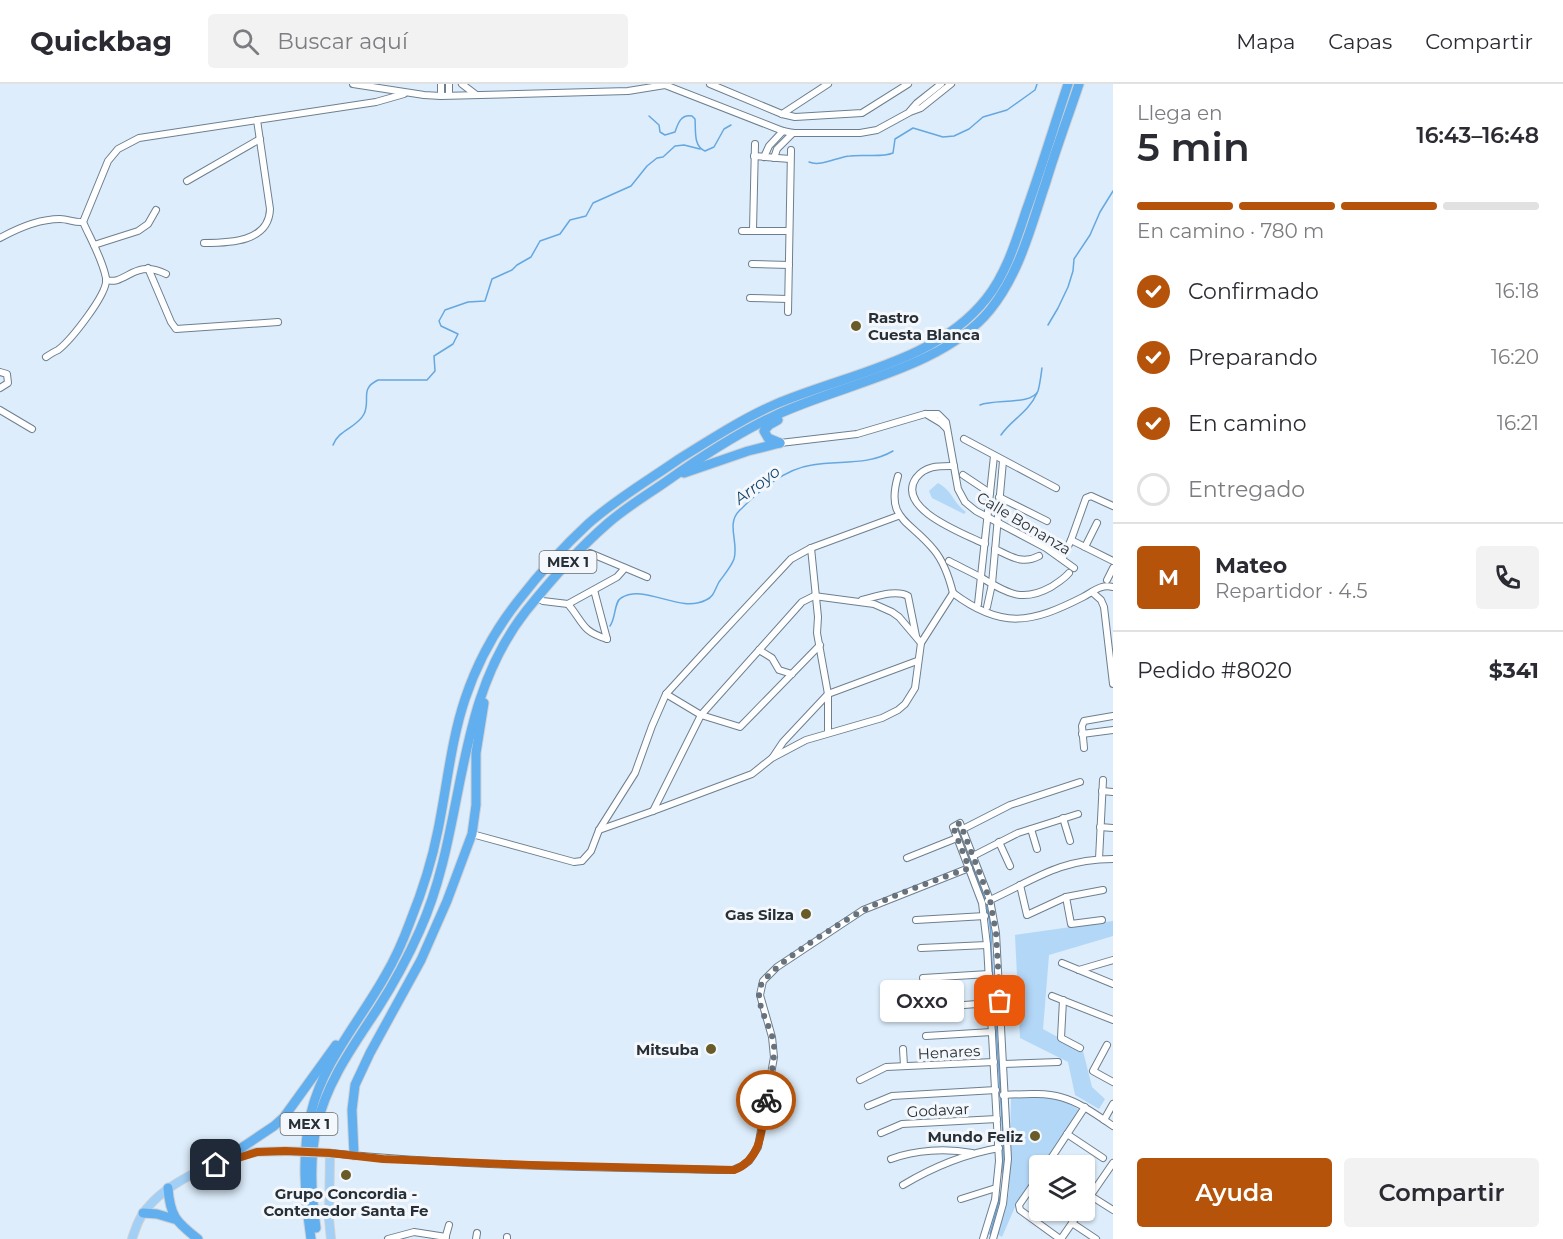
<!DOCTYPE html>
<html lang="es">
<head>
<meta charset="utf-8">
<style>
	:root { --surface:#fff; --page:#f2f2f3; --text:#2b2b33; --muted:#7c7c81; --line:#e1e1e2; --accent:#b45309 }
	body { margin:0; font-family:Montserrat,sans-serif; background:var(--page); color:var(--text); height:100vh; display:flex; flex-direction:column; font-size:22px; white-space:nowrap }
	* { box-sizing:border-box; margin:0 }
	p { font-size:20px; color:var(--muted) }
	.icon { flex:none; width:33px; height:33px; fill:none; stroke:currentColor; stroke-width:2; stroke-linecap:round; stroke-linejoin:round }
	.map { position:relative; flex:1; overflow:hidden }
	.panel { display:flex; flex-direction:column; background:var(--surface); width:450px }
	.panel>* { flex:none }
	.fabs { position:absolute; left:1029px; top:1071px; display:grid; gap:12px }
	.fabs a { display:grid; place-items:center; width:66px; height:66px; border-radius:6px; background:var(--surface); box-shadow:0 2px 4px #0004; font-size:30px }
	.pin { position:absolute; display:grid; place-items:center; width:51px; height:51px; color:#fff; margin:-26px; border-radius:12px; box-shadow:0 3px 9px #0006 }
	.courier { position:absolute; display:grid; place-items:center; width:60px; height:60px; margin:-30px; border:4px solid #b45309; border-radius:50%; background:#fff; color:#222; box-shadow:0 2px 8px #0007 }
	.bubble { position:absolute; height:42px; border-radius:6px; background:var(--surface); box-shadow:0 2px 4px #0004; font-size:20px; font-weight:600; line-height:42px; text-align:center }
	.overview em { font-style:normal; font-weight:600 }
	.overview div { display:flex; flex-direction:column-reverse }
	.overview { display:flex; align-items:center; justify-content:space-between; height:102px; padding:0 24px }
	h1 { font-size:39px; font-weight:600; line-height:45px }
	.bar { display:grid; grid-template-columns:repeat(4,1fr); gap:9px 6px; align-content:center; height:72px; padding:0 24px }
	.bar i { height:8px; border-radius:4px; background:var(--line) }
	.bar .selected { background:var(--accent) }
	.bar p { grid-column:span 4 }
	.line { display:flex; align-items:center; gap:15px; padding:0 24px; border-top:2px solid var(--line) }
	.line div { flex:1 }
	.round { display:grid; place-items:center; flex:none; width:63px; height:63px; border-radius:6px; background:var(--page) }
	ol { padding:0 24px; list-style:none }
	li { display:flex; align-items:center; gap:18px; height:66px }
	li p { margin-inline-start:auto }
	li .icon { padding:6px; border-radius:50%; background:var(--accent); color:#fff; stroke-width:4 }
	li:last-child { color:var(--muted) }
	li i { width:33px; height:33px; border:3px solid var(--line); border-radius:50% }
	.action { display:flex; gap:12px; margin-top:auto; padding:12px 24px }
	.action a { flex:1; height:69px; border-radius:6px; background:var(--accent); color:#fff; font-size:24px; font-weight:600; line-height:69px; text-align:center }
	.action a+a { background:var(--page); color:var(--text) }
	header { display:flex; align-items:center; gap:36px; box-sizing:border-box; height:84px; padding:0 30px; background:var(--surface); border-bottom:2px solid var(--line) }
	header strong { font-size:28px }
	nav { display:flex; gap:33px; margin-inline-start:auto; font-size:21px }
	.search { width:420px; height:54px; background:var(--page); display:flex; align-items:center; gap:15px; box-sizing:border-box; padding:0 21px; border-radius:6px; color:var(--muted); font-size:22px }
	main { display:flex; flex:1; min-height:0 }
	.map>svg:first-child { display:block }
</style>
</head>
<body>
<header>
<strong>Quickbag</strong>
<div class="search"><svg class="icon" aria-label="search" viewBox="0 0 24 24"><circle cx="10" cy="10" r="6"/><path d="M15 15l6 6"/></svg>Buscar aquí</div>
<nav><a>Mapa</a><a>Capas</a><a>Compartir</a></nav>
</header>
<main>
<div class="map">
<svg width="1113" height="1155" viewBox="0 0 1113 1155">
	<rect width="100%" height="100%" fill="#ddedfb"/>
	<g fill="#b3d7f7">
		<path d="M 938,399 C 952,406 953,419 966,428 L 964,430 L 932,414 L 929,407 Z"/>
		<path d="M 1113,837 L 1113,852 L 1049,871 L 1043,945 L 1083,967 L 1092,1003 L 1105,1015 L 1099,1025 L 1075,1011 L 1068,978 L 1020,954 L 1015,851 Z"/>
		<path d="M 1042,1013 L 1066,1017 L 1079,1026 L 1042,1081 L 1040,1082 L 1039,1086 L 1015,1123 L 1002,1153 L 997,1150 L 1006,1124 L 1009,1107 L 1011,1014 Z"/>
	</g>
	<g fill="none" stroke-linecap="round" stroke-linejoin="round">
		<g stroke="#65a7e0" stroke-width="1.5">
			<path d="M 649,32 L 659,41 L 660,48 L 665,51 L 675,48 C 678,39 681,30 692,32 L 695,35 C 696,46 693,62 705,67 L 714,63 L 724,45 L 731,41"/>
			<path d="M 809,78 C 821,83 837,73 850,72 C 864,70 881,74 893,69 L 895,55 L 913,44 L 943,53 L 954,52 L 969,45 L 983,33 L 1007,26 L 1035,6 L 1037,0"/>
			<path d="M 1048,241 L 1058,224 L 1068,203 L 1073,187 L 1074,175 L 1090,151 L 1100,128 L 1113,107"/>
			<path d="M 980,321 C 995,315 1032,321 1038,307 C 1040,300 1041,291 1042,284"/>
			<path d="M 1001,351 C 1011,336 1029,328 1037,309"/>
			<path d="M 333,361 C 339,345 357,344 364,330 C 371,316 359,305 378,296 L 427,296 L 435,287 L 434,272 L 453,260 L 458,250 L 441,242 L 439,237 L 445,226 L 468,218 L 485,217 L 492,195 L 512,186 L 517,181 L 531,173 L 540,157 L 560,150 L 570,136 L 586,132 L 593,119 L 631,102 L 647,82 L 657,74 L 663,73 L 675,62 L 684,61 L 700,65"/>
			<path d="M 610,542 C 616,534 614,518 621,514 C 645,499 679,530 706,516 C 714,513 715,505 719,498 C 724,491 731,483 734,475 C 739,459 726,440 739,427 C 759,407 784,385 812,381 C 840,376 867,382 893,367"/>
			<path d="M 959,751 C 974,787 993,823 991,863 L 1003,1051 L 1003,1089"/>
			<path d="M 990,1150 L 1002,1106"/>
		</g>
		<defs>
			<g id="minor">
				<path d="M 353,0 L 424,11 L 441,12 L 628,7 L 665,1 L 783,47 L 793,49 L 860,49 L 877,46 L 910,28 L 921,24 L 951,0"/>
				<path d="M 462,0 L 475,10"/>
				<path d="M 710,0 L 782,30 L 795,33 L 862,29 L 908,0"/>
				<path d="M 449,11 L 449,0"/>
				<path d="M 441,12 L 441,0"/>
				<path d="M 910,27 L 917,19 L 941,0"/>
				<path d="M 782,30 L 828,0"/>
				<path d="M 754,72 L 790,75"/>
				<path d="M 764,73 L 769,62 L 783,47"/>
				<path d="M 774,74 L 777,65 L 793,49"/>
				<path d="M 187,97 L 260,55"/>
				<path d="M 83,138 L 108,77 L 118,65 L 139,54 L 376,18 L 404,10"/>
				<path d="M 753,146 L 755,60"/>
				<path d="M 742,147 L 789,147"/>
				<path d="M 0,154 C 18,144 39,135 60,135 C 68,135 75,139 83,138"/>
				<path d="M 204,159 C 230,159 269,158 270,125 L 257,36"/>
				<path d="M 94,161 L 138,147 L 148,140 L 156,126"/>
				<path d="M 752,180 L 789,181"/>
				<path d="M 148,184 L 171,238 L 176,245 L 278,238"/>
				<path d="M 106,196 C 126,202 134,174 166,190"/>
				<path d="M 750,214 L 788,215"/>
				<path d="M 788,228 L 791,66"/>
				<path d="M 46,273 C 50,270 54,268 58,266 C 70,257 109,209 106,194 C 102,174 91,156 83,138"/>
				<path d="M 0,288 L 7,290 L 8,299 L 0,304"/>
				<path d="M 0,326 L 32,345"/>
				<path d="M 926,330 L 941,339 L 947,345"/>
				<path d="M 964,355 L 1056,404"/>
				<path d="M 780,359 L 857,350 L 925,330 L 938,330 L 946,338 L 958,405 L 965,418 L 976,427 L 1046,464 L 1074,484"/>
				<path d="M 954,382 C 940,382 926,381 916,394 C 895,425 965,450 985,460"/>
				<path d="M 963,391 L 990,409"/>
				<path d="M 898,392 C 885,436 910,436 934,466 C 944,478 949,493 953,509"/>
				<path d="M 999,413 L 1047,437"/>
				<path d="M 1071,456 L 1113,477"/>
				<path d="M 1085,463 L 1097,439"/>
				<path d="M 811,464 L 818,533 L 817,549 L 828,610 L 828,649"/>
				<path d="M 995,465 C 1010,472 1022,481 1039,472"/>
				<path d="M 1062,475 L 1071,456 L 1086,414 L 1091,412 L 1113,422"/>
				<path d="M 573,476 L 590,469 L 647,493"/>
				<path d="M 949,477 C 960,483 971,488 982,494 C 1007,509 1022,519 1051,503 C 1057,499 1064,495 1069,489"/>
				<path d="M 1107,496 L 1113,484"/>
				<path d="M 594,506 L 607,555"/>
				<path d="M 1092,508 L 1101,516 L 1104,523 L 1113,600"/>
				<path d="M 953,509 C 1002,546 1032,539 1083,513 C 1094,507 1101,500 1113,503"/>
				<path d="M 537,514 L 543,517 L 568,520 C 584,539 581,547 607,555"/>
				<path d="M 862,516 C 875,513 896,505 908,512 L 916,552"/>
				<path d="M 568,520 L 617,493 L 625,484"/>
				<path d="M 978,520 L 994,372"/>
				<path d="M 987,523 L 992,500 L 1003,377"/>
				<path d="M 759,566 L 772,574 L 779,586 L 792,590"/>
				<path d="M 666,610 L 701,631 L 740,643 L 820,561"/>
				<path d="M 1082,650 L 1113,646"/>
				<path d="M 1084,664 L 1082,642 L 1084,637 L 1113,632"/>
				<path d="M 773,673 L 783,658 L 828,610 L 917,577"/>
				<path d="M 1102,707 L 1113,708"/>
				<path d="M 653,727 L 701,631 L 802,518 L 814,512 L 874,520 L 892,528 L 899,533 L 921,559"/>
				<path d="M 1063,734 L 1070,757"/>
				<path d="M 1100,743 L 1113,744"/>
				<path d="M 963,745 L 1010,721 L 1080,698"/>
				<path d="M 1031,745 L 1037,765"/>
				<path d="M 599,746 L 653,727 L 752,690 L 772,674 L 806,656 L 882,634 L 898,626 L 905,620 L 915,604 L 921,559 L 953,509"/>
				<path d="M 472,750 L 574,778 L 582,777 L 591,767 L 599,746 L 635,689 L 652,642 L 666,610 L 709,563 L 791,475 L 811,464 L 898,432"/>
				<path d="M 999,758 L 1010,782"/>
				<path d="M 973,772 L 1018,749 L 1078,730"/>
				<path d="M 907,774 L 957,754"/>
				<path d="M 1099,775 L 1103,696"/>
				<path d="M 1020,801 L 1027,831 L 1066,813 L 1103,806"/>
				<path d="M 1066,813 L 1071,840 L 1102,836"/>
				<path d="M 988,817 C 1034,796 1059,775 1113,775"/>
				<path d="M 916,836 L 985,832"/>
				<path d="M 921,864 L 987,861"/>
				<path d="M 1062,879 L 1113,900"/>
				<path d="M 1079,886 L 1113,876"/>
				<path d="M 923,894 L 989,890"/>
				<path d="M 1052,912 L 1113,936"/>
				<path d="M 1063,916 L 1061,954 L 1080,964"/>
				<path d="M 925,924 L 990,919"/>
				<path d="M 926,952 L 992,948"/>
				<path d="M 1107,961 L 1093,987 L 1113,998"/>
				<path d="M 903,965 L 904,982"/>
				<path d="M 1003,980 L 1058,978"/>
				<path d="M 860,996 L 886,983 L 994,978"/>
				<path d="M 1003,1011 C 1059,1008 1067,1010 1113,1042"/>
				<path d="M 868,1022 L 892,1012 L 996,1006"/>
				<path d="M 1104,1036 L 1113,1020"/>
				<path d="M 881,1049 L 902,1040 L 997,1035"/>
				<path d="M 1067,1050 L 1103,1074"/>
				<path d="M 330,1069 C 459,1082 589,1083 718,1086 L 733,1086 L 742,1082 L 749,1077 L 758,1063 L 774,973 L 772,953 L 760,911 L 763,897 L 777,883 L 863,826 L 969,784"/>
				<path d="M 1051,1074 L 1063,1082"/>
				<path d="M 891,1075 C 915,1066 946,1064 972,1069"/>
				<path d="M 1046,1082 L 1085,1023"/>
				<path d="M 1040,1091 L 1019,1121 L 1020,1126 L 1060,1155"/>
				<path d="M 1084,1095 L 1087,1097"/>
				<path d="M 903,1101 C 933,1083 964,1070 999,1064"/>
				<path d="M 1091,1112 L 1113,1126"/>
				<path d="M 961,1115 L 996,1104"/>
				<path d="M 1084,1121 L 1113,1079"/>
				<path d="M 1072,1139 L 1096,1155"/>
				<path d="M 388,1155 L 414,1148 L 446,1153"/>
				<path d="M 445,1155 L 449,1141"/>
				<path d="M 476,1155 L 477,1149"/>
				<path d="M 507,1155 L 507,1153"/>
				<path d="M 983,1155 L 995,1116 L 999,1077 L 987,861 L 982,819 L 953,743 L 960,739 L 990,816 L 996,849 L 1008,1075 L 1003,1120 L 993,1155"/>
				<path d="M 1061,1155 L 1081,1126"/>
			</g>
			<g id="major">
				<path d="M 330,1069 L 329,1135 L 331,1155"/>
				<path d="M 132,1155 C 136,1143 140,1131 149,1122 C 170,1097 224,1072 257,1068 C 266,1067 276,1068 285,1067"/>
			</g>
			<g id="highway">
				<path d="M 778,336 L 769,341 L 764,347 L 768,354 L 780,359"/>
				<path d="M 684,389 L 748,367 L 780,359"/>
				<path d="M 354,1071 L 352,1026 L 355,1001 L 370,969 L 421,876 L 447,817 L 472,750 L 476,721 L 476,669 L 484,619"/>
				<path d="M 216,1081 L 274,1042 L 284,1033 L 336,961"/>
				<path d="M 168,1104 C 170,1132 176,1138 198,1155"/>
				<path d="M 143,1129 L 157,1130 L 174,1135"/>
				<path d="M 316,1144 C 311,1110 309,1075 317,1041 C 327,997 354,961 378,924 C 394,899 408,873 420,846 C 467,741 452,621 526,527 C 551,496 577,466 607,440 C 625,424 647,411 667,397 C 701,373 736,350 774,332 C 841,300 942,285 990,226 C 1020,189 1031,142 1046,98 C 1056,65 1068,33 1079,0"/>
				<path d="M 311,1155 C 305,1113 301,1071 311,1029 C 323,978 360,937 385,892 C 395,875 403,857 410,838 C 422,808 432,777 438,746 C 447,702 451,657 465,615 C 477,579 495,546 518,517 C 539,490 563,463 588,440 C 616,415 649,396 679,375 C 711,355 742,335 776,320 C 847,290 937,277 986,215 C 1006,190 1016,157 1026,127 C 1041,85 1054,42 1068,0"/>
			</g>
		</defs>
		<use href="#minor" stroke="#6d7f8f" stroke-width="8"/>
		<use href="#major" stroke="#d0d1d3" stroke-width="10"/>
		<use href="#highway" stroke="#d0d1d3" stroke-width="11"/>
		<use href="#minor" stroke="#fff" stroke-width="6"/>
		<use href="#major" stroke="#a1cff5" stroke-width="8"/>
		<use href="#highway" stroke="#62afef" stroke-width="9"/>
		<defs>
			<path id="major-bridge" d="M 285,1067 L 330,1069"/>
		</defs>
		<use href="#major-bridge" stroke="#d0d1d3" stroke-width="10" stroke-linecap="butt"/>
		<use href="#major-bridge" stroke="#a1cff5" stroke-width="8"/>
	</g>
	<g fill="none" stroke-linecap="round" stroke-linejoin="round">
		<path stroke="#67727c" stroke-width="6" stroke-dasharray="0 10.8" d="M 766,1016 C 769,999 775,979 774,961 C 772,943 755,922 760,904 C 765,884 842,838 862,827 C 894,810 935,797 969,784 L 953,743 L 960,739 L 990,816 L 996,849 L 1000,917"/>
		<path stroke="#b45309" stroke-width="8" d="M 216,1081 L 257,1068 L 285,1067 L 330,1069 L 383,1075 L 530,1081 L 734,1086 C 763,1075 762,1043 766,1016"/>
	</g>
	<g fill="#695c29" stroke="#f4f8fc" stroke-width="2">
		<circle cx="856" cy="242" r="6"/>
		<circle cx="806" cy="830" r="6"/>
		<circle cx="711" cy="965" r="6"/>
		<circle cx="1035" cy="1052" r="6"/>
		<circle cx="346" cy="1091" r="6"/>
	</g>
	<g text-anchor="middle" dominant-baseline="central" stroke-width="6" stroke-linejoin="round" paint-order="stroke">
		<g fill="#f4f8fc" stroke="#656c72" stroke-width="1.5">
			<rect x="539.5" y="467" width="57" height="22" rx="4.5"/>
			<rect x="280.5" y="1029" width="57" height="22" rx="4.5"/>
		</g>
		<g font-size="14" font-weight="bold" fill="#283037">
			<text x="568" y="478">MEX 1</text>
			<text x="309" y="1040">MEX 1</text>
		</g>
		<g font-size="15" font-weight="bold" fill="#283037" stroke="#f4f8fc" text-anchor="end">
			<text x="868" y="233" text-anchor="start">Rastro<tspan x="868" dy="17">Cuesta Blanca</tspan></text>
			<text x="794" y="830">Gas Silza</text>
			<text x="699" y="965">Mitsuba</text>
			<text x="1023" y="1052">Mundo Feliz</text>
			<text x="346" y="1109" text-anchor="middle">Grupo Concordia -<tspan x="346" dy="17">Contenedor Santa Fe</tspan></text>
		</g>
		<g font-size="15" fill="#283037" stroke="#f4f8fc">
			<text transform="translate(1024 439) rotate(31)">Calle Bonanza</text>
			<text transform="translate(949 968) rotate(-3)">Henares</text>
			<text transform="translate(938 1026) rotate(-3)">Godavar</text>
		</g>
		<g font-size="16" font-style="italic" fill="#15466c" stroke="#f4f8fc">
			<text transform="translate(757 401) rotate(-37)">Arroyo</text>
		</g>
	</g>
</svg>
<div class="fabs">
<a><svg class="icon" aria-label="layers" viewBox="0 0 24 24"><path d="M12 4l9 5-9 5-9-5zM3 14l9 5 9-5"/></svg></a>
</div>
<div class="pin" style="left:1000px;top:917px;background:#ea580c"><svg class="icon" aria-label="bag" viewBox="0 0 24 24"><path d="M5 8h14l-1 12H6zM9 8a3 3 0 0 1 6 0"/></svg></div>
<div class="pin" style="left:216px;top:1081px;background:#1f2937"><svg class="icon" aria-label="home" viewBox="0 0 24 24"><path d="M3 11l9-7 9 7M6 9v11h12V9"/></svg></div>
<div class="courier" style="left:766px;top:1016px"><svg class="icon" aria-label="bike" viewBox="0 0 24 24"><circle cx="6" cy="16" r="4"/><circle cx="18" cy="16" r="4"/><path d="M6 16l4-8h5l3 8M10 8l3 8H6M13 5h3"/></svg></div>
<div class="bubble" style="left:880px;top:896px;width:84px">Oxxo</div>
</div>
<section class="panel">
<div class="overview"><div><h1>5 min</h1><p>Llega en</p></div><em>16:43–16:48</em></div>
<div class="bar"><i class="selected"></i><i class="selected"></i><i class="selected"></i><i></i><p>En camino · 780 m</p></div>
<ol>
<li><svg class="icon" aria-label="check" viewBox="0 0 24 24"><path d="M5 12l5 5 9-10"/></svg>Confirmado<p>16:18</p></li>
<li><svg class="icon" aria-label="check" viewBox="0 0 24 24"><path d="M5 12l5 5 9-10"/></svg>Preparando<p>16:20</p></li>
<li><svg class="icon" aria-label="check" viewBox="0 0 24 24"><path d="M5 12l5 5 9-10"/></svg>En camino<p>16:21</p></li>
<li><i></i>Entregado</li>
</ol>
<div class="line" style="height:108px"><b class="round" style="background:var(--accent);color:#fff">M</b><div><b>Mateo</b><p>Repartidor · 4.5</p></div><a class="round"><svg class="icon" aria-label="phone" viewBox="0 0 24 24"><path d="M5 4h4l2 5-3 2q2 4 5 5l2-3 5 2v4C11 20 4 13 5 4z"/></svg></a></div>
<div class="line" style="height:78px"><div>Pedido #8020</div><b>$341</b></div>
<div class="action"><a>Ayuda</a><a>Compartir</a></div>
</section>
</main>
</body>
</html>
